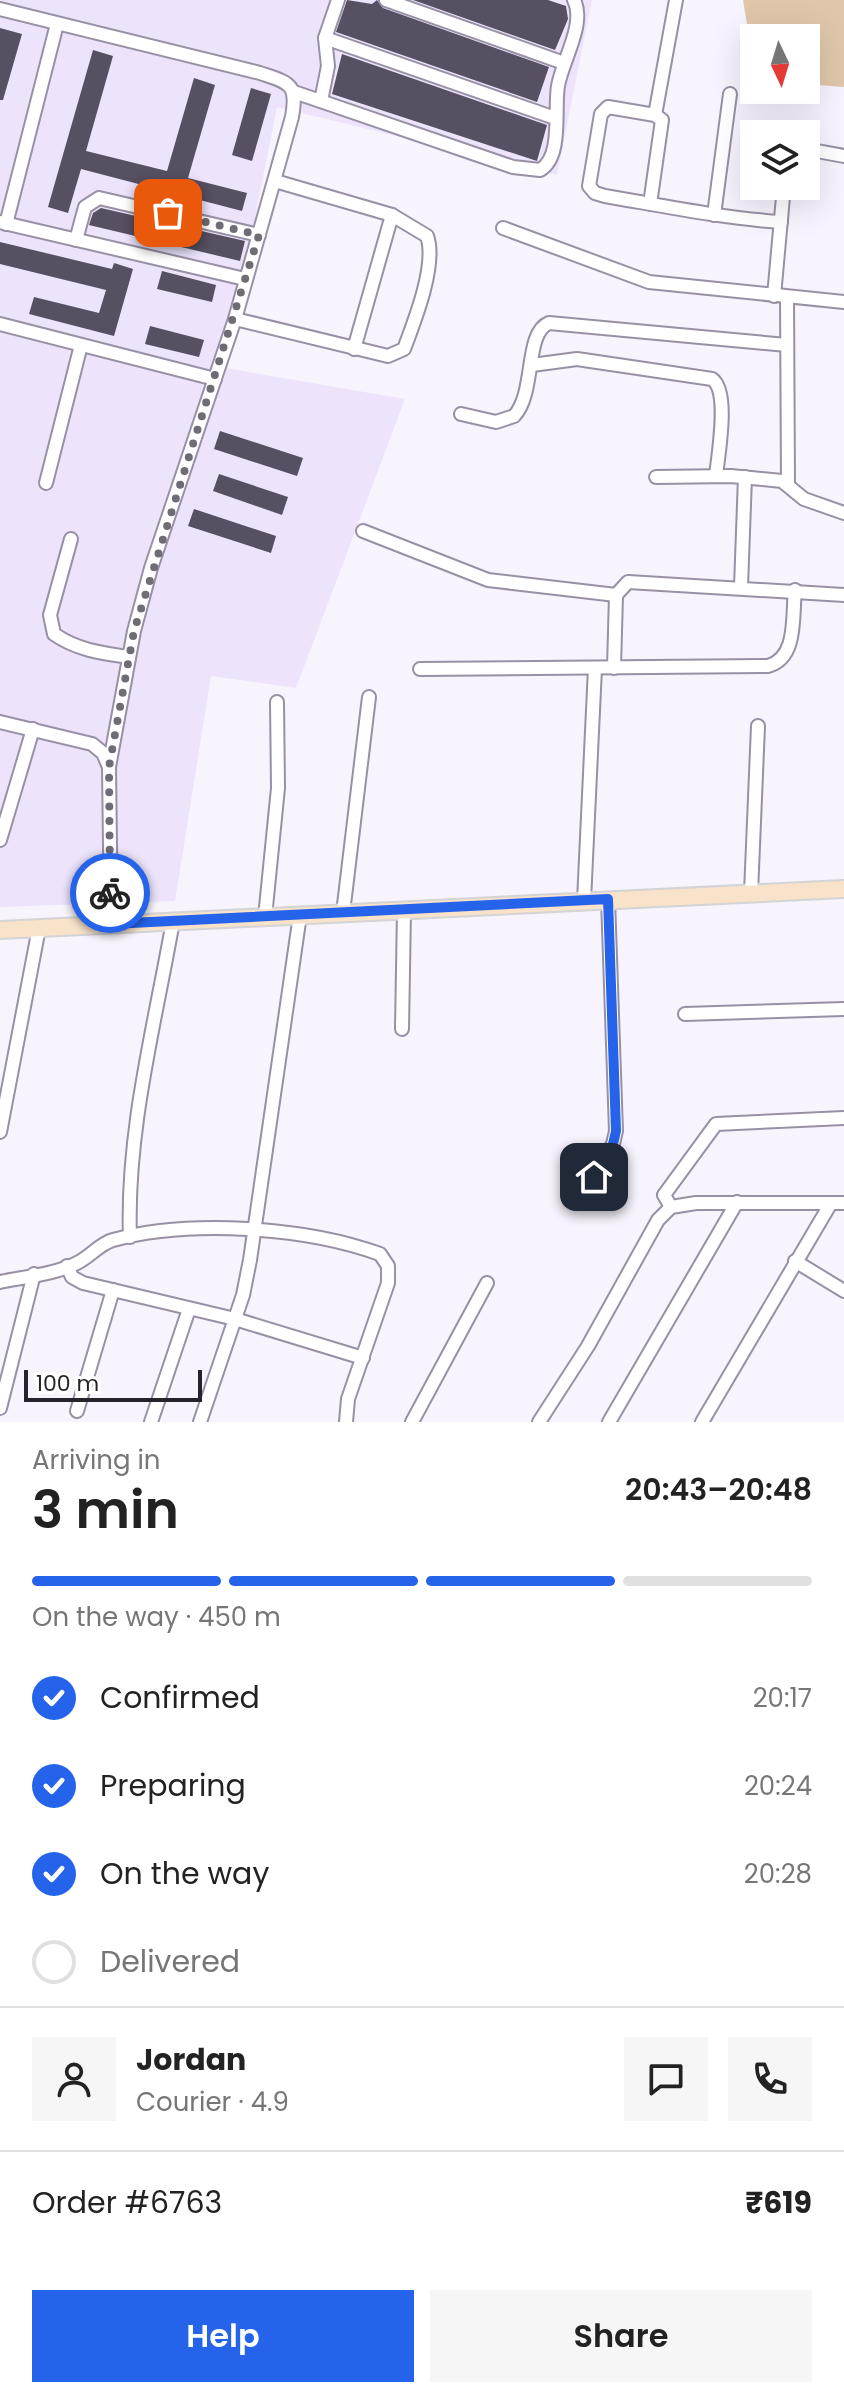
<!DOCTYPE html>
<html lang="en">
<head>
<meta charset="utf-8">
<style>
	:root { --surface:#fff; --page:#f6f6f6; --text:#222; --muted:#767676; --line:#e0e0e0; --accent:#2563eb }
	body { margin:0; font-family:Poppins,sans-serif; background:var(--page); color:var(--text); height:100vh; display:flex; flex-direction:column; font-size:30px; white-space:nowrap }
	* { box-sizing:border-box; margin:0 }
	p { font-size:26px; color:var(--muted) }
	.icon { flex:none; width:44px; height:44px; fill:none; stroke:currentColor; stroke-width:2; stroke-linecap:round; stroke-linejoin:round }
	.map { position:relative; height:1422px; overflow:hidden }
	.sheet { display:flex; flex-direction:column; background:var(--surface); flex:1 }
	.sheet>* { flex:none }
	.needle { width:52px; rotate:176deg }
	.fabs { position:absolute; left:740px; top:24px; display:grid; gap:16px }
	.fabs a { display:grid; place-items:center; width:80px; height:80px; border-radius:0px; background:var(--surface); box-shadow:0 8px 32px #0002; font-size:40px }
	.scale { position:absolute; left:24px; bottom:20px; width:178px; box-sizing:border-box; padding-left:8px; border:4px solid #27232c; border-top:0; font-size:22px; line-height:28px; white-space:nowrap; color:#27232c; -webkit-text-stroke:6px #fff; paint-order:stroke }
	.pin { position:absolute; display:grid; place-items:center; width:68px; height:68px; color:#fff; margin:-34px; border-radius:16px; box-shadow:0 4px 12px #0006 }
	.courier { position:absolute; display:grid; place-items:center; width:80px; height:80px; margin:-40px; border:6px solid #2563eb; border-radius:50%; background:#fff; color:#222; box-shadow:0 2px 10px #0007 }
	.headline em { font-style:normal; font-weight:600 }
	.headline div { display:flex; flex-direction:column-reverse }
	.headline { display:flex; align-items:center; justify-content:space-between; height:136px; padding:0 32px }
	h1 { font-size:52px; font-weight:600; line-height:60px }
	.bar { display:grid; grid-template-columns:repeat(4,1fr); gap:12px 8px; align-content:center; height:96px; padding:0 32px }
	.bar i { height:10px; border-radius:6px; background:var(--line) }
	.bar .selected { background:var(--accent) }
	.bar p { grid-column:span 4 }
	.line { display:flex; align-items:center; gap:20px; padding:0 32px; border-top:2px solid var(--line) }
	.line div { flex:1 }
	.round { display:grid; place-items:center; flex:none; width:84px; height:84px; border-radius:0px; background:var(--page) }
	ol { padding:0 32px; list-style:none }
	li { display:flex; align-items:center; gap:24px; height:88px }
	li p { margin-inline-start:auto }
	li .icon { padding:8px; border-radius:50%; background:var(--accent); color:#fff; stroke-width:4 }
	li:last-child { color:var(--muted) }
	li i { width:44px; height:44px; border:4px solid var(--line); border-radius:50% }
	.cta { display:flex; gap:16px; margin-top:auto; padding:16px 32px }
	.cta a { flex:1; height:92px; border-radius:0px; background:var(--accent); color:#fff; font-size:32px; font-weight:600; line-height:92px; text-align:center }
	.cta a+a { background:var(--page); color:var(--text) }
	.map>svg:first-child { display:block }
</style>
</head>
<body>
<div class="map">
<svg width="844" height="1422" viewBox="0 0 844 1422">
	<rect width="100%" height="100%" fill="#f7f4fd"/>
	<path fill="#ede4fc" d="M 0,0 L 592,0 L 557,175 L 277,107 L 225,368 L 405,399 L 296,688 L 211,676 L 175,901 L 0,907 Z"/>
	<path fill="#e0c7ab" d="M 743,0 L 844,0 L 844,87 L 806,84 L 806,38 L 754,40 L 748,30 Z"/>
	<g fill="#574f62">
		<path d="M 347,0 L 372,4 L 377,0 L 383,8 L 549,67 L 537,102 L 336,32 Z"/>
		<path d="M 413,0 L 548,0 L 566,6 L 568,19 L 555,50 Z"/>
		<path d="M 0,28 L 22,34 L 3,100 L 0,100 Z"/>
		<path d="M 93,50 L 113,56 L 86,151 L 167,171 L 194,78 L 215,85 L 188,178 L 247,193 L 242,211 L 81,169 L 68,213 L 48,207 Z"/>
		<path d="M 342,54 L 547,125 L 537,161 L 332,94 Z"/>
		<path d="M 251,88 L 271,94 L 252,161 L 232,155 Z"/>
		<path d="M 101,208 L 245,241 L 240,261 L 89,225 L 93,213 Z"/>
		<path d="M 0,242 L 112,269 L 114,263 L 133,269 L 114,336 L 29,314 L 34,297 L 99,313 L 106,290 L 0,264 Z"/>
		<path d="M 162,271 L 216,285 L 212,302 L 157,289 Z"/>
		<path d="M 150,326 L 204,340 L 199,357 L 145,344 Z"/>
		<path d="M 220,431 L 303,458 L 297,476 L 214,449 Z"/>
		<path d="M 219,474 L 288,497 L 282,515 L 213,491 Z"/>
		<path d="M 194,509 L 276,536 L 271,553 L 188,526 Z"/>
	</g>
	<g fill="none" stroke-linecap="round" stroke-linejoin="round">
		<defs>
			<g id="minor">
				<path d="M 386,0 L 564,63"/>
				<path d="M 0,9 L 260,73 C 289,83 298,83 292,117 L 235,319 L 151,568 L 134,631 L 109,767 L 111,924"/>
				<path d="M 325,38 L 555,118"/>
				<path d="M 294,92 L 513,167 L 540,170 C 563,157 554,109 558,86 C 562,61 586,24 574,0"/>
				<path d="M 321,101 L 328,66 L 325,38 L 338,0"/>
				<path d="M 655,115 L 676,0"/>
				<path d="M 806,149 L 844,156"/>
				<path d="M 650,204 L 662,120 L 655,115 L 608,107 L 601,114 L 589,186 L 595,193 L 605,196 C 664,206 722,218 781,222"/>
				<path d="M 714,215 L 730,94"/>
				<path d="M 0,222 L 245,279"/>
				<path d="M 6,224 L 57,24"/>
				<path d="M 503,228 L 649,282 L 844,302"/>
				<path d="M 76,240 L 85,207 L 99,198 L 259,235"/>
				<path d="M 774,296 L 784,186"/>
				<path d="M 787,297 L 788,485"/>
				<path d="M 235,319 L 388,356 L 404,349 C 415,320 437,264 427,236 L 392,215 L 275,181"/>
				<path d="M 0,324 L 215,379"/>
				<path d="M 354,349 L 392,215"/>
				<path d="M 532,365 L 577,359 L 712,379 C 730,391 718,455 716,476"/>
				<path d="M 461,414 L 496,422 L 514,416 C 536,393 524,333 549,323 L 787,345"/>
				<path d="M 656,477 L 731,476 L 782,481 L 804,499 L 844,513"/>
				<path d="M 46,483 L 81,345"/>
				<path d="M 363,531 L 488,580 L 616,595"/>
				<path d="M 71,539 L 50,615 L 54,634 C 77,650 101,653 129,657"/>
				<path d="M 741,587 L 745,477"/>
				<path d="M 614,668 L 616,595 L 628,582 L 844,595"/>
				<path d="M 420,669 L 768,666 C 798,658 792,616 795,590"/>
				<path d="M 0,722 L 92,744 L 103,753 L 109,767"/>
				<path d="M 0,840 L 33,729"/>
				<path d="M 751,893 L 758,726"/>
				<path d="M 584,901 L 595,668"/>
				<path d="M 343,913 L 369,697"/>
				<path d="M 265,917 L 278,788 L 277,702"/>
				<path d="M 685,1014 L 844,1009"/>
				<path d="M 402,1029 L 404,910"/>
				<path d="M 0,1132 L 39,928"/>
				<path d="M 594,1177 L 613,1144 L 616,1131 L 608,899"/>
				<path d="M 671,1207 L 664,1195 L 716,1124 L 844,1118"/>
				<path d="M 130,1237 C 126,1132 155,1024 173,921"/>
				<path d="M 795,1261 L 844,1291"/>
				<path d="M 67,1266 L 72,1277 L 83,1283 L 235,1319 L 363,1358"/>
				<path d="M 0,1282 C 24,1277 56,1274 77,1263 C 90,1257 99,1244 113,1240 C 190,1219 306,1227 380,1254 L 388,1266 L 388,1283 L 348,1399 L 346,1422"/>
				<path d="M 0,1408 L 34,1274"/>
				<path d="M 77,1411 L 113,1290"/>
				<path d="M 151,1422 L 189,1309"/>
				<path d="M 200,1422 L 243,1295 L 250,1260 L 300,915"/>
				<path d="M 412,1422 L 487,1283"/>
				<path d="M 539,1422 L 588,1346 L 658,1220 L 671,1207 L 696,1203 L 844,1203"/>
				<path d="M 609,1422 L 737,1202"/>
				<path d="M 702,1422 L 831,1203"/>
			</g>
			<path id="major" d="M 0,930 L 844,889"/>
		</defs>
		<use href="#minor" stroke="#9890a5" stroke-width="16"/>
		<use href="#major" stroke="#d4d3d5" stroke-width="20"/>
		<use href="#minor" stroke="#fff" stroke-width="12"/>
		<use href="#major" stroke="#f8e2c9" stroke-width="16"/>
	</g>
	<g fill="none" stroke-linecap="round" stroke-linejoin="round">
		<path stroke="#706c75" stroke-width="8" stroke-dasharray="0 14.4" d="M 110,893 L 109,767 L 134,631 L 259,235 L 168,213"/>
		<path stroke="#2563eb" stroke-width="10" d="M 110,893 L 111,924 L 608,899 L 616,1131 L 613,1144 L 594,1177"/>
	</g>
</svg>
<div class="fabs">
<a><svg class="needle" viewBox="-14 -14 28 28"><path d="M0-13l5 13h-10z" fill="#e53935"/><path d="M0 13l5-13h-10z" fill="#767676"/></svg></a>
<a><svg class="icon" aria-label="layers" viewBox="0 0 24 24"><path d="M12 4l9 5-9 5-9-5zM3 14l9 5 9-5"/></svg></a>
</div>
<div class="scale">100 m</div>
<div class="pin" style="left:168px;top:213px;background:#ea580c"><svg class="icon" aria-label="bag" viewBox="0 0 24 24"><path d="M5 8h14l-1 12H6zM9 8a3 3 0 0 1 6 0"/></svg></div>
<div class="pin" style="left:594px;top:1177px;background:#1f2937"><svg class="icon" aria-label="home" viewBox="0 0 24 24"><path d="M3 11l9-7 9 7M6 9v11h12V9"/></svg></div>
<div class="courier" style="left:110px;top:893px"><svg class="icon" aria-label="bike" viewBox="0 0 24 24"><circle cx="6" cy="16" r="4"/><circle cx="18" cy="16" r="4"/><path d="M6 16l4-8h5l3 8M10 8l3 8H6M13 5h3"/></svg></div>
</div>
<section class="sheet">
<div class="headline"><div><h1>3 min</h1><p>Arriving in</p></div><em>20:43–20:48</em></div>
<div class="bar"><i class="selected"></i><i class="selected"></i><i class="selected"></i><i></i><p>On the way · 450 m</p></div>
<ol>
<li><svg class="icon" aria-label="check" viewBox="0 0 24 24"><path d="M5 12l5 5 9-10"/></svg>Confirmed<p>20:17</p></li>
<li><svg class="icon" aria-label="check" viewBox="0 0 24 24"><path d="M5 12l5 5 9-10"/></svg>Preparing<p>20:24</p></li>
<li><svg class="icon" aria-label="check" viewBox="0 0 24 24"><path d="M5 12l5 5 9-10"/></svg>On the way<p>20:28</p></li>
<li><i></i>Delivered</li>
</ol>
<div class="line" style="height:144px"><a class="round"><svg class="icon" aria-label="person" viewBox="0 0 24 24"><circle cx="12" cy="8" r="4"/><path d="M4 21q1-7 8-7t8 7"/></svg></a><div><b>Jordan</b><p>Courier · 4.9</p></div><a class="round"><svg class="icon" aria-label="chat" viewBox="0 0 24 24"><path d="M4 5h16v11H9l-5 4z"/></svg></a><a class="round"><svg class="icon" aria-label="phone" viewBox="0 0 24 24"><path d="M5 4h4l2 5-3 2q2 4 5 5l2-3 5 2v4C11 20 4 13 5 4z"/></svg></a></div>
<div class="line" style="height:104px"><div>Order #6763</div><b>₹619</b></div>
<div class="cta"><a>Help</a><a>Share</a></div>
</section>
</body>
</html>
